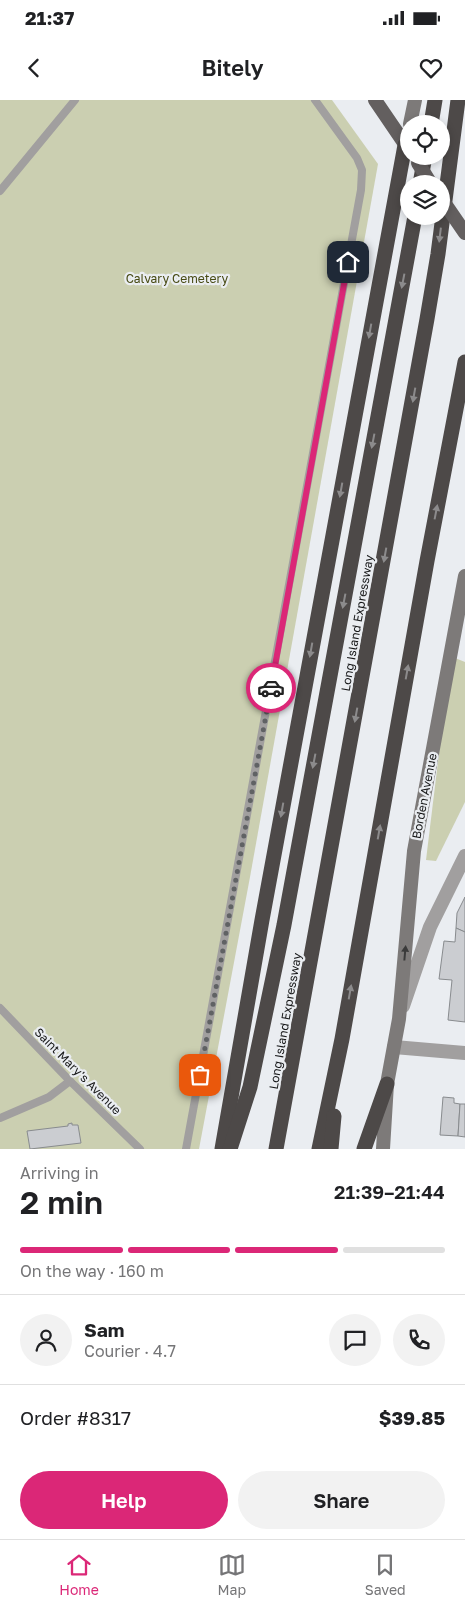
<!DOCTYPE html>
<html lang="en">
<head>
<meta charset="utf-8">
<style>
	:root { --surface:#fff; --page:#f2f2f2; --text:#202124; --muted:#757577; --line:#e0e0e0; --accent:#db2777 }
	body { margin:0; font-family:"Golos Text",sans-serif; background:var(--page); color:var(--text); height:100vh; display:flex; flex-direction:column; font-size:19px; white-space:nowrap }
	* { box-sizing:border-box; margin:0 }
	p { font-size:16px; color:var(--muted) }
	.icon { flex:none; width:28px; height:28px; fill:none; stroke:currentColor; stroke-width:2; stroke-linecap:round; stroke-linejoin:round }
	.map { position:relative; height:1049px; overflow:hidden }
	.sheet { display:flex; flex-direction:column; background:var(--surface); flex:1 }
	.sheet>* { flex:none }
	.fabs { position:absolute; left:400px; top:15px; display:grid; gap:10px }
	.fabs a { display:grid; place-items:center; width:50px; height:50px; border-radius:50%; background:var(--surface); box-shadow:0 2px 8px #0003; font-size:25px }
	.pin { position:absolute; display:grid; place-items:center; width:42px; height:42px; color:#fff; margin:-21px; border-radius:10px; box-shadow:0 2px 8px #0006 }
	.courier { position:absolute; display:grid; place-items:center; width:50px; height:50px; margin:-25px; border:4px solid #db2777; border-radius:50%; background:#fff; color:#222; box-shadow:0 1px 6px #0007 }
	.overview em { font-style:normal; font-weight:600 }
	.overview div { display:flex; flex-direction:column-reverse }
	.overview { display:flex; align-items:center; justify-content:space-between; height:85px; padding:0 20px }
	h1 { font-size:32px; font-weight:600; line-height:38px }
	.bar { display:grid; grid-template-columns:repeat(4,1fr); gap:8px 5px; align-content:center; height:60px; padding:0 20px }
	.bar i { height:6px; border-radius:4px; background:var(--line) }
	.bar .current { background:var(--accent) }
	.bar p { grid-column:span 4 }
	.line { display:flex; align-items:center; gap:12px; padding:0 20px; border-top:1px solid var(--line) }
	.line div { flex:1 }
	.round { display:grid; place-items:center; flex:none; width:52px; height:52px; border-radius:26px; background:var(--page) }
	.button { display:flex; gap:10px; margin-top:auto; padding:10px 20px }
	.button a { flex:1; height:58px; border-radius:30px; background:var(--accent); color:#fff; font-size:20px; font-weight:600; line-height:58px; text-align:center }
	.button a+a { background:var(--page); color:var(--text) }
	.status { display:flex; justify-content:space-between; align-items:center; height:35px; padding:0 25px; background:var(--surface); direction:ltr }
	.status svg { height:14px; fill:currentColor }
	header { display:flex; justify-content:space-between; align-items:center; height:65px; padding:0 20px; background:var(--surface); font-size:22px; font-weight:600 }
	.tab-bar { display:flex; justify-content:space-around; align-items:center; height:70px; border-top:1px solid var(--line); background:var(--surface); font-size:14px; color:var(--muted) }
	.tab-bar a { display:grid; justify-items:center; gap:2px }
	.tab-bar .current { color:var(--accent) }
	.map>svg:first-child { display:block }
</style>
</head>
<body>
<div class="status"><b>21:37</b><svg viewBox="0 0 49 12"><path d="M0 12V9h3v3zM5 12V6h3v6zM10 12V3h3v9zM15 12V0h3v12zM26 1h20v11H26zM47 4h2v5h-2z"/></svg></div>
<header><svg class="icon" aria-label="back" viewBox="0 0 24 24"><path d="M15 5l-7 7 7 7"/></svg>Bitely<svg class="icon" aria-label="heart" viewBox="0 0 24 24"><path d="M12 20l-8-8c-3-5 5-10 8-4 3-6 11-1 8 4z"/></svg></header>
<div class="map">
<svg width="465" height="1049" viewBox="0 0 465 1049">
	<rect width="100%" height="100%" fill="#eaedf1"/>
	<g fill="#cbcfb1">
		<path d="M 0,0 L 332,0 L 378,64 L 250,777 L 199,1049 L 0,1049 Z"/>
		<path d="M 455,558 L 465,562 L 465,702 L 436,761 L 426,760 L 441,637 Z"/>
	</g>
	<g fill="#cbcdd1" stroke="#888b8e">
		<path d="M 465,797 L 465,832 L 456,828 L 457,813 Z"/>
		<path d="M 456,828 L 465,832 L 465,922 L 448,920 L 452,880 L 439,879 L 444,841 L 455,842 Z"/>
		<path d="M 443,997 L 454,998 L 454,1003 L 460,1004 L 458,1036 L 440,1035 Z"/>
		<path d="M 460,1004 L 465,1004 L 465,1037 L 458,1036 Z"/>
		<path d="M 72,1023 L 72,1025 L 78,1025 L 81,1043 L 30,1049 L 27,1031 L 68,1026 L 68,1024 Z"/>
	</g>
	<g fill="none" stroke-linecap="round" stroke-linejoin="round">
		<g stroke="#a19f9f" stroke-width="8">
			<path d="M 0,91 L 75,0"/>
			<path d="M 0,908 L 70,981 L 140,1049"/>
			<path d="M 0,1018 L 49,997 L 70,981"/>
			<path d="M 186,1049 L 361,90 L 362,70 L 357,58 L 315,0"/>
		</g>
		<path stroke="#a19f9f" stroke-width="14" d="M 394,947 L 465,953"/>
		<path stroke="#a19f9f" stroke-width="14" d="M 403,906 L 430,827 L 465,756"/>
		<g stroke="#7d7a79" stroke-width="14">
			<path d="M 410,24 L 415,0"/>
			<path d="M 383,1049 L 387,984 L 399,919 L 414,751 L 465,476"/>
		</g>
		<path stroke="#635f5f" stroke-width="14" d="M 375,0 L 409,50"/>
		<g stroke="#4d4948" stroke-width="15">
			<path d="M 431,24 L 435,0"/>
			<path d="M 420,84 L 425,56"/>
			<path d="M 222,1049 L 262,820 L 405,45"/>
			<path d="M 230,1049 L 250,987 L 284,825 L 415,116"/>
			<path d="M 276,1049 L 427,219 L 438,154 L 458,0"/>
			<path d="M 319,1049 L 342,939 L 427,461 L 465,262"/>
			<path d="M 331,1049 L 334,1016"/>
			<path d="M 364,1049 L 387,984"/>
		</g>
		<g stroke="#635f5f" stroke-width="14">
			<path d="M 418,63 L 431,84"/>
			<path d="M 441,98 L 465,133"/>
		</g>
	</g>
	<defs><path id="oneway-solid" d="M-6-.8H1V-3.2L6.5 0L1 3.2V.8H-6Z" transform="scale(1.25)"/></defs>
	<g fill="#8c8b8c">
		<use href="#oneway-solid" transform="translate(440 135) rotate(97)"/>
		<use href="#oneway-solid" transform="translate(403 181) rotate(101)"/>
		<use href="#oneway-solid" transform="translate(370 231) rotate(100)"/>
		<use href="#oneway-solid" transform="translate(414 295) rotate(100)"/>
		<use href="#oneway-solid" transform="translate(373 341) rotate(101)"/>
		<use href="#oneway-solid" transform="translate(341 390) rotate(100)"/>
		<use href="#oneway-solid" transform="translate(436 412) rotate(-79)"/>
		<use href="#oneway-solid" transform="translate(385 455) rotate(100)"/>
		<use href="#oneway-solid" transform="translate(344 501) rotate(101)"/>
		<use href="#oneway-solid" transform="translate(311 550) rotate(100)"/>
		<use href="#oneway-solid" transform="translate(407 572) rotate(-80)"/>
		<use href="#oneway-solid" transform="translate(356 615) rotate(100)"/>
		<use href="#oneway-solid" transform="translate(314 661) rotate(101)"/>
		<use href="#oneway-solid" transform="translate(282 710) rotate(100)"/>
		<use href="#oneway-solid" transform="translate(379 732) rotate(-80)"/>
		<use href="#oneway-solid" transform="translate(350 892) rotate(-80)"/>
	</g>
	<use fill="#3a3a3a" href="#oneway-solid" transform="translate(405 853) rotate(-85)"/>
	<g fill="none" stroke-linecap="round" stroke-linejoin="round">
		<path stroke="#606264" stroke-width="5" stroke-dasharray="0 9" d="M 200,975 L 271,588"/>
		<path stroke="#db2777" stroke-width="6" d="M 271,588 L 348,162"/>
	</g>
	<g text-anchor="middle" dominant-baseline="central" stroke-width="4.5" stroke-linejoin="round" paint-order="stroke">
		<g font-size="12" fill="#474a13" stroke="#eaedf1">
			<text x="177" y="178">Calvary Cemetery</text>
		</g>
		<g font-size="12" fill="#161718" stroke="#eaedf1">
			<text transform="translate(357 523) rotate(-80)">Long Island Expressway</text>
			<text transform="translate(424 696) rotate(-79)">Borden Avenue</text>
			<text transform="translate(285 921) rotate(-80)">Long Island Expressway</text>
			<text transform="translate(78 971) rotate(45)">Saint Mary's Avenue</text>
		</g>
	</g>
</svg>
<div class="fabs">
<a><svg class="icon" aria-label="locate" viewBox="0 0 24 24"><circle cx="12" cy="12" r="6"/><path d="M12 2v4M12 18v4M2 12h4M18 12h4"/></svg></a>
<a><svg class="icon" aria-label="layers" viewBox="0 0 24 24"><path d="M12 4l9 5-9 5-9-5zM3 14l9 5 9-5"/></svg></a>
</div>
<div class="pin" style="left:200px;top:975px;background:#ea580c"><svg class="icon" aria-label="bag" viewBox="0 0 24 24"><path d="M5 8h14l-1 12H6zM9 8a3 3 0 0 1 6 0"/></svg></div>
<div class="pin" style="left:348px;top:162px;background:#1f2937"><svg class="icon" aria-label="home" viewBox="0 0 24 24"><path d="M3 11l9-7 9 7M6 9v11h12V9"/></svg></div>
<div class="courier" style="left:271px;top:588px"><svg class="icon" aria-label="car" viewBox="0 0 24 24"><path d="M5 17H2v-5l4-1 3-4h7l3 4 3 1v5h-3M9 17h6M6 11h13"/><circle cx="7" cy="17" r="2"/><circle cx="17" cy="17" r="2"/></svg></div>
</div>
<section class="sheet">
<div class="overview"><div><h1>2 min</h1><p>Arriving in</p></div><em>21:39–21:44</em></div>
<div class="bar"><i class="current"></i><i class="current"></i><i class="current"></i><i></i><p>On the way · 160 m</p></div>
<div class="line" style="height:90px"><a class="round"><svg class="icon" aria-label="person" viewBox="0 0 24 24"><circle cx="12" cy="8" r="4"/><path d="M4 21q1-7 8-7t8 7"/></svg></a><div><b>Sam</b><p>Courier · 4.7</p></div><a class="round"><svg class="icon" aria-label="chat" viewBox="0 0 24 24"><path d="M4 5h16v11H9l-5 4z"/></svg></a><a class="round"><svg class="icon" aria-label="phone" viewBox="0 0 24 24"><path d="M5 4h4l2 5-3 2q2 4 5 5l2-3 5 2v4C11 20 4 13 5 4z"/></svg></a></div>
<div class="line" style="height:65px"><div>Order #8317</div><b>$39.85</b></div>
<div class="button"><a>Help</a><a>Share</a></div>
</section>
<nav class="tab-bar">
<a class="current"><svg class="icon" aria-label="home" viewBox="0 0 24 24"><path d="M3 11l9-7 9 7M6 9v11h12V9"/></svg>Home</a>
<a><svg class="icon" aria-label="map" viewBox="0 0 24 24"><path d="M3 6l6-2 6 2 6-2v14l-6 2-6-2-6 2zM9 4v14M15 6v14"/></svg>Map</a>
<a><svg class="icon" aria-label="saved" viewBox="0 0 24 24"><path d="M7 4h10v16l-5-4-5 4z"/></svg>Saved</a>
</nav>
</body>
</html>
